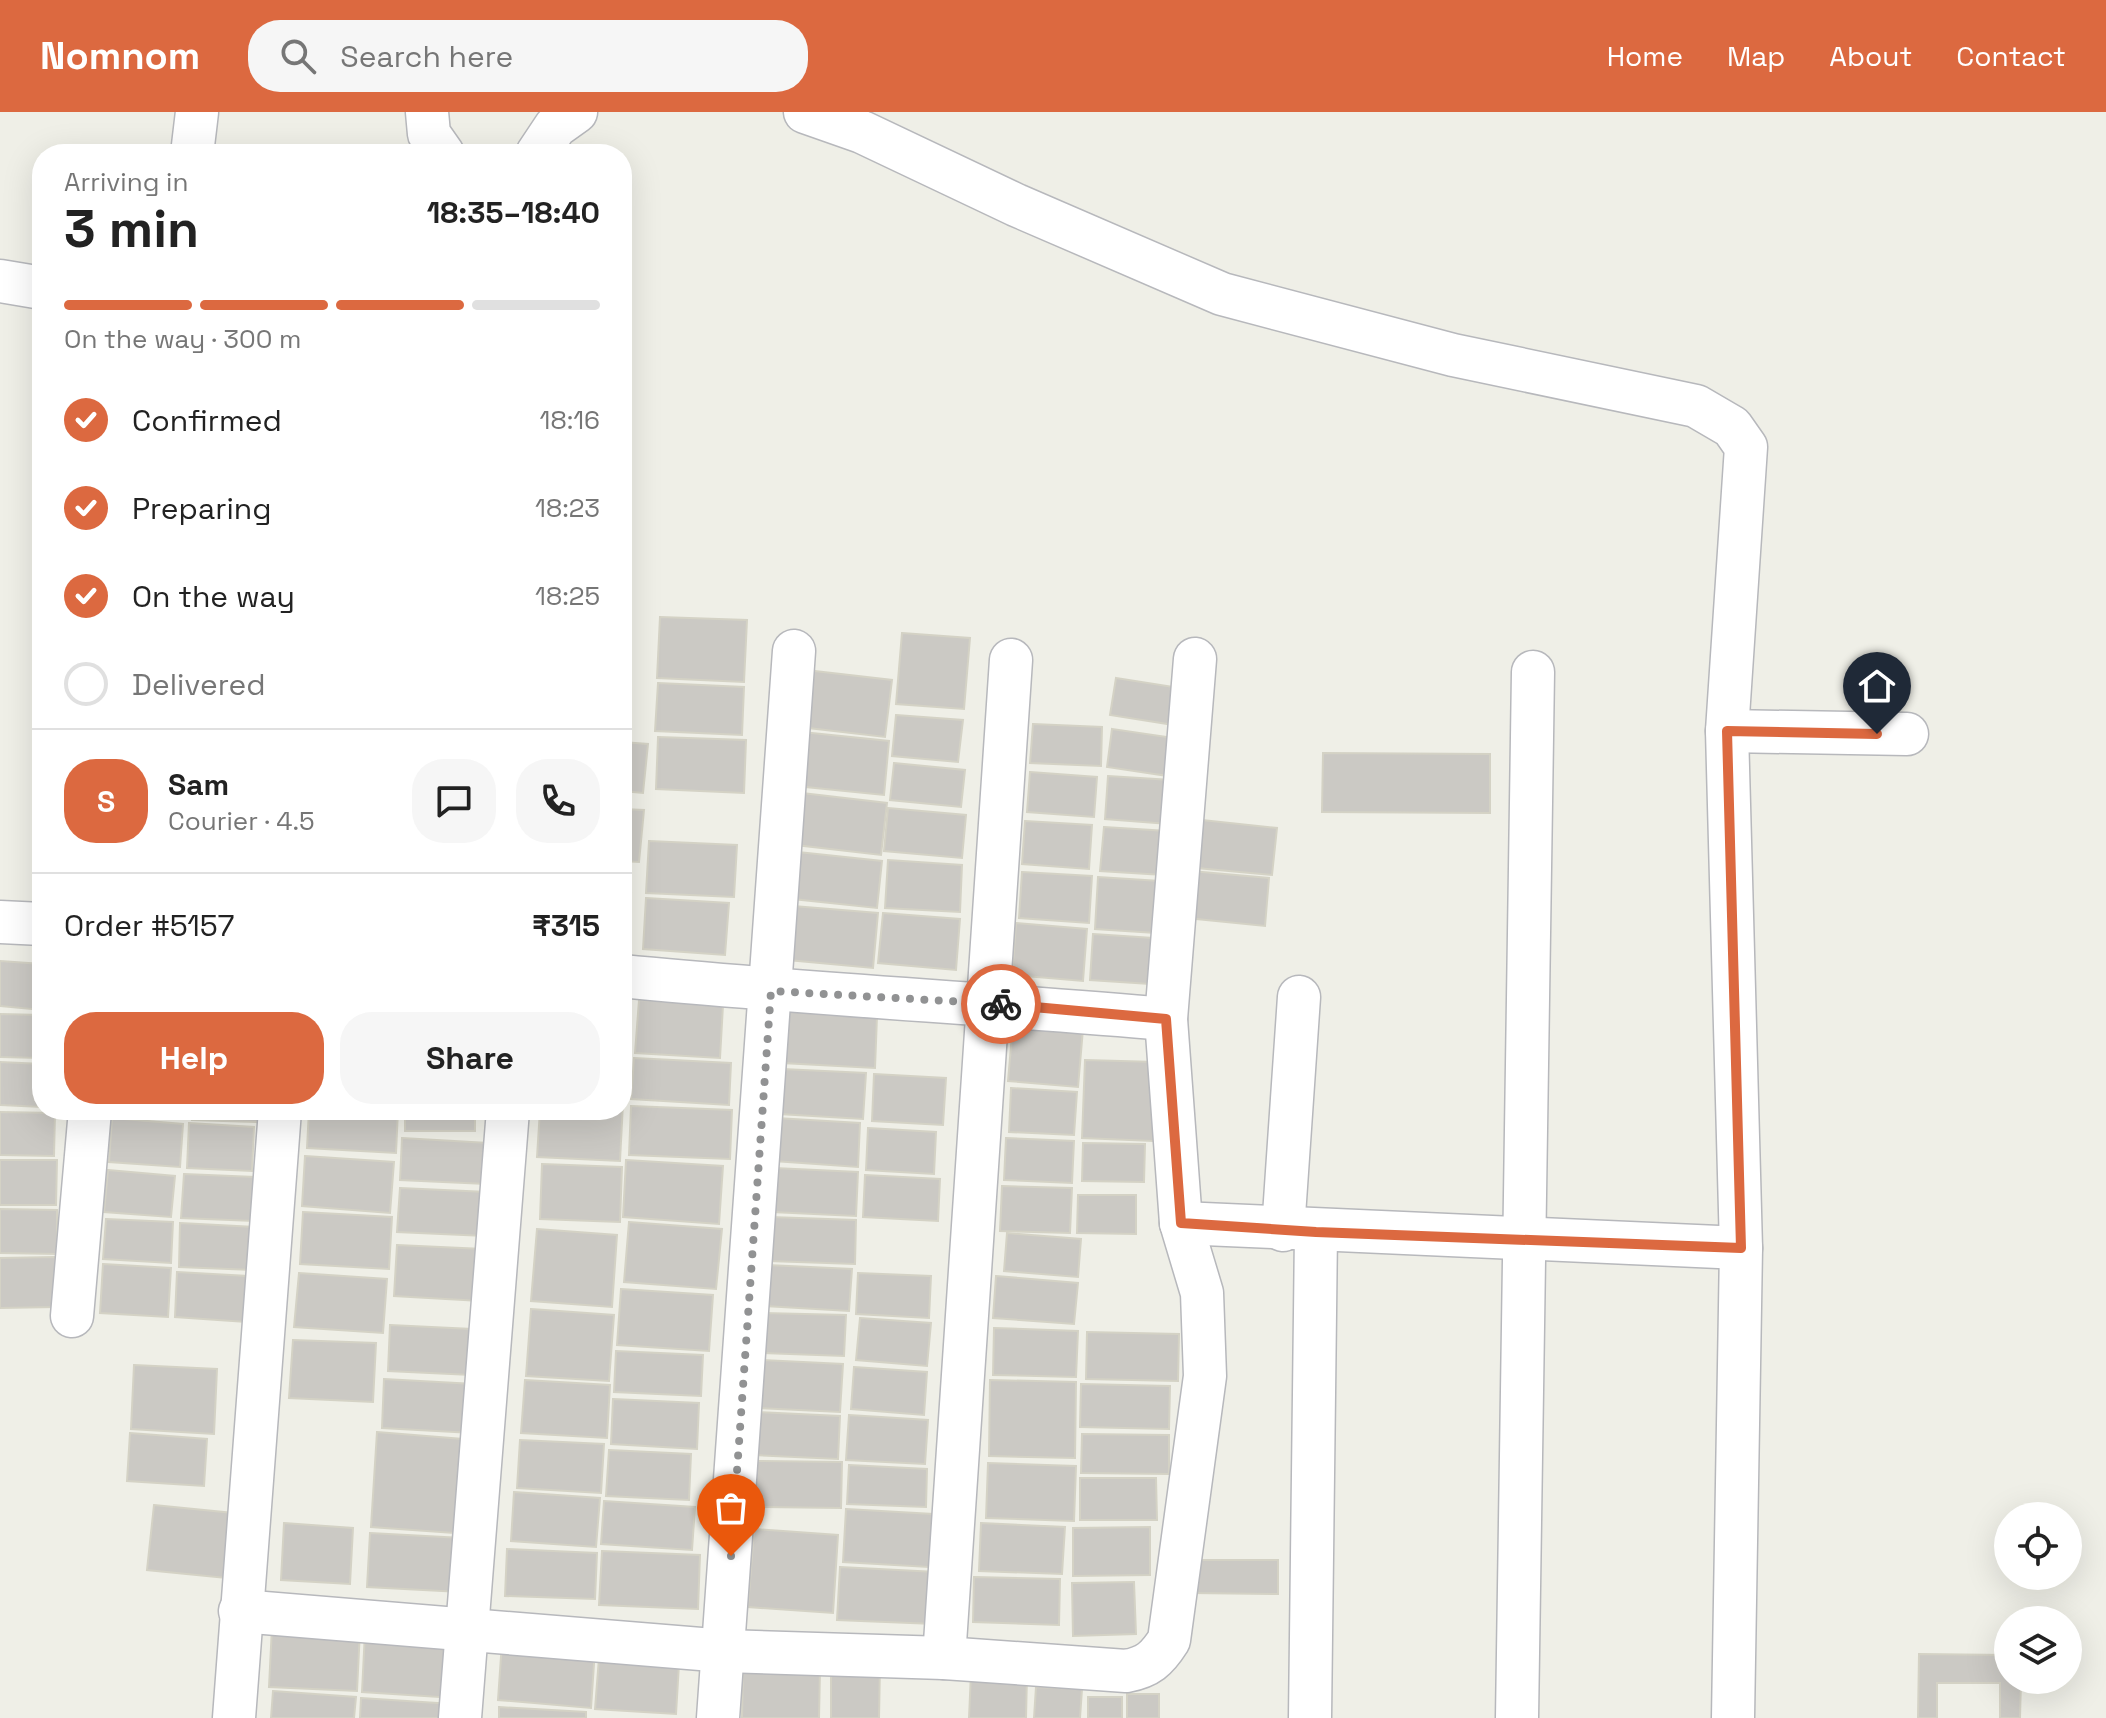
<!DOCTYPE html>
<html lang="en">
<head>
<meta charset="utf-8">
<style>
	:root { --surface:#fff; --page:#f6f6f6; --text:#222; --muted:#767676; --line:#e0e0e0; --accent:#dc6940 }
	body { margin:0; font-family:"Space Grotesk",sans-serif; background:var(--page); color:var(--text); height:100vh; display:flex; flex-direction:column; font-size:30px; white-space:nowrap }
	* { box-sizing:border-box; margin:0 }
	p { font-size:26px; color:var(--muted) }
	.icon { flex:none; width:44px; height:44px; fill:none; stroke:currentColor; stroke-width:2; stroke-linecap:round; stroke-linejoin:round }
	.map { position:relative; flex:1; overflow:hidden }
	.sheet { position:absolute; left:32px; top:32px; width:600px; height:976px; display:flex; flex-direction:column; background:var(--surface); border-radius:32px; box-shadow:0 8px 32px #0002 }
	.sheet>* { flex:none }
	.fabs { position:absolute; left:1994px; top:1390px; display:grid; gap:16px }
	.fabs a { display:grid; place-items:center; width:88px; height:88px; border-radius:50%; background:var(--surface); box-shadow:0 8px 32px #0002; font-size:40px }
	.pin { position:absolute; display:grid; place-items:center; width:68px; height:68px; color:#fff; margin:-82px -34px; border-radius:50% 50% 50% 0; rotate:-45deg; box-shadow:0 0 8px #0007 }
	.pin .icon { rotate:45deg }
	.courier { position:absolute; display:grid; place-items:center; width:80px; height:80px; margin:-40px; border:6px solid #dc6940; border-radius:50%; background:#fff; color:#222; box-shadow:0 2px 10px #0007 }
	.head em { font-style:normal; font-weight:700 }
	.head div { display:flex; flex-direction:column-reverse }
	.head { display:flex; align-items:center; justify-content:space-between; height:136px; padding:0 32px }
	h1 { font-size:52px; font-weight:700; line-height:60px }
	.bar { display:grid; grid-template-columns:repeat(4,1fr); gap:12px 8px; align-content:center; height:96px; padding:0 32px }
	.bar i { height:10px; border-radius:6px; background:var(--line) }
	.bar .on { background:var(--accent) }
	.bar p { grid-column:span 4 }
	.line { display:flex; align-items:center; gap:20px; padding:0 32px; border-top:2px solid var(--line) }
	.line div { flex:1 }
	.round { display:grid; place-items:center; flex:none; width:84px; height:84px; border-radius:32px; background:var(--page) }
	ol { padding:0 32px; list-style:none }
	li { display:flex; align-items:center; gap:24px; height:88px }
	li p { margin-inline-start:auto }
	li .icon { padding:8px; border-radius:50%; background:var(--accent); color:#fff; stroke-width:4 }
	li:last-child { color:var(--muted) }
	li i { width:44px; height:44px; border:4px solid var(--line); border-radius:50% }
	.primary-button { display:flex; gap:16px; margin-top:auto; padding:16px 32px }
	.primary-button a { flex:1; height:92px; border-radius:32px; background:var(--accent); color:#fff; font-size:32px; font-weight:700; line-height:92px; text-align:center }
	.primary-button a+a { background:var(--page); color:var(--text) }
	header { display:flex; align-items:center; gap:48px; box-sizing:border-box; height:112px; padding:0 40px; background:var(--accent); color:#fff }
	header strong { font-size:38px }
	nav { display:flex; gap:44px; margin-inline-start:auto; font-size:28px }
	.search { width:560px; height:72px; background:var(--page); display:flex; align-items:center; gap:20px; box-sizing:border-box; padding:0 28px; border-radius:32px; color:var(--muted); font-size:30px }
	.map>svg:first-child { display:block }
</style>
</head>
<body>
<header>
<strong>Nomnom</strong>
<div class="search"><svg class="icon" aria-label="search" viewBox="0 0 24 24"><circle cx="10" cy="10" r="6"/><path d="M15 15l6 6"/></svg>Search here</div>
<nav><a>Home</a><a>Map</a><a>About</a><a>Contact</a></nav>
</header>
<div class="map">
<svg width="2106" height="1606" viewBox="0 0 2106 1606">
	<rect width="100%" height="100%" fill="#efefe7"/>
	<g fill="#cbc9c4" stroke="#d4d2c5" stroke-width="2">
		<path d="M 660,505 L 747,508 L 744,570 L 657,566 Z"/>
		<path d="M 902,521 L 970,526 L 964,597 L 896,592 Z"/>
		<path d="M 806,558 L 892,568 L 885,625 L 800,615 Z"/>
		<path d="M 1116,566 L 1180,576 L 1174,613 L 1110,603 Z"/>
		<path d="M 658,571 L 744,575 L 742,623 L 655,619 Z"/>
		<path d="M 896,603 L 963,608 L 958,650 L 892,644 Z"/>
		<path d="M 1033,612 L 1102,615 L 1101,654 L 1030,651 Z"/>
		<path d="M 1112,617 L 1174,626 L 1168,664 L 1107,655 Z"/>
		<path d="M 802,620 L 889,629 L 884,683 L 796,674 Z"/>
		<path d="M 658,625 L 746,628 L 744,681 L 656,677 Z"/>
		<path d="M 622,630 L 648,632 L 643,681 L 622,679 Z"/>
		<path d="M 1323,641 L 1490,642 L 1490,701 L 1322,700 Z"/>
		<path d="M 894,651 L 965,658 L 961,695 L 890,688 Z"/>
		<path d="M 1030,660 L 1097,665 L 1094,705 L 1027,700 Z"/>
		<path d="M 1108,664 L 1171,668 L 1168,712 L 1105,707 Z"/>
		<path d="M 802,681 L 887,691 L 881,743 L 796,733 Z"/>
		<path d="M 888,696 L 966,703 L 962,746 L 884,739 Z"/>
		<path d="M 622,697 L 644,698 L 639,750 L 622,749 Z"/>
		<path d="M 1202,708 L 1277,716 L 1272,763 L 1197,756 Z"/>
		<path d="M 1025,709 L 1092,713 L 1089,757 L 1022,752 Z"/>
		<path d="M 1104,715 L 1167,719 L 1163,763 L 1100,759 Z"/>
		<path d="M 649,729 L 737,733 L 734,785 L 646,781 Z"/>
		<path d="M 798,740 L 882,749 L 877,796 L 793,787 Z"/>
		<path d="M 888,748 L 962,753 L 960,800 L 885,796 Z"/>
		<path d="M 1191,759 L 1269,766 L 1265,814 L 1187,806 Z"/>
		<path d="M 1022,760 L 1092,764 L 1089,811 L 1019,806 Z"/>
		<path d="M 1098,765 L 1175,770 L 1171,822 L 1095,817 Z"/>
		<path d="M 622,780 L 631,781 L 627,829 L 622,828 Z"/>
		<path d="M 646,786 L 729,791 L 725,843 L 643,837 Z"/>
		<path d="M 793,794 L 878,801 L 873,856 L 788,848 Z"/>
		<path d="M 883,801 L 960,807 L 956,858 L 878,851 Z"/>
		<path d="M 1016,811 L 1087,817 L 1083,869 L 1012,863 Z"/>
		<path d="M 1093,822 L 1168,827 L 1165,873 L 1090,868 Z"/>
		<path d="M 0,849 L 42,852 L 42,898 L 0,894 Z"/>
		<path d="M 639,888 L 723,893 L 720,946 L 635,941 Z"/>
		<path d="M 785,899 L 877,904 L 875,956 L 782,951 Z"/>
		<path d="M 0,902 L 42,903 L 42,946 L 0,945 Z"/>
		<path d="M 1013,911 L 1083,917 L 1078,975 L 1008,969 Z"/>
		<path d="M 634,946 L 731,951 L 729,993 L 631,987 Z"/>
		<path d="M 1085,948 L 1156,950 L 1153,1029 L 1082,1026 Z"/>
		<path d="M 0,950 L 42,952 L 42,995 L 0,993 Z"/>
		<path d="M 782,957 L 866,961 L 863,1007 L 779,1002 Z"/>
		<path d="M 874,962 L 946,966 L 943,1013 L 872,1009 Z"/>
		<path d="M 1011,976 L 1077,980 L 1074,1023 L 1009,1020 Z"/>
		<path d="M 623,991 L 620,1049 L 537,1045 L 540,998 L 622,998 Z"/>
		<path d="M 631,994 L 732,998 L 730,1047 L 629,1043 Z"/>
		<path d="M 111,998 L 182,998 L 182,1004 Z"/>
		<path d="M 192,998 L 259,998 L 258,1010 L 192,1008 Z"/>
		<path d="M 309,998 L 398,998 L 396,1041 L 307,1036 Z"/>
		<rect x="405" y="998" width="70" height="21"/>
		<path d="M 0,1000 L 55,1001 L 54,1044 L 0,1043 Z"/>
		<path d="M 112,1006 L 183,1012 L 180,1055 L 109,1050 Z"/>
		<path d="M 776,1006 L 860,1011 L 858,1055 L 774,1049 Z"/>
		<path d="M 189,1011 L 254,1015 L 252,1059 L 187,1056 Z"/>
		<path d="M 868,1016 L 936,1020 L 934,1062 L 866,1058 Z"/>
		<path d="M 402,1026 L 488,1031 L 486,1072 L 400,1068 Z"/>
		<path d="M 1006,1026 L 1074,1029 L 1072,1071 L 1004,1068 Z"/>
		<path d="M 1083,1031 L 1145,1032 L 1144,1070 L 1082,1069 Z"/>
		<path d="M 305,1044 L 394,1050 L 390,1101 L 302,1094 Z"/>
		<path d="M 0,1048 L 57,1048 L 56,1093 L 0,1093 Z"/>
		<path d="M 626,1048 L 723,1054 L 719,1112 L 623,1105 Z"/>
		<path d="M 542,1052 L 622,1055 L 620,1110 L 540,1107 Z"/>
		<path d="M 774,1056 L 858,1060 L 856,1104 L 772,1100 Z"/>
		<path d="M 108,1058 L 175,1064 L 171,1105 L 104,1100 Z"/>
		<path d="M 184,1062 L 256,1065 L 254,1109 L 181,1106 Z"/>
		<path d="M 865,1063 L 940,1067 L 938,1109 L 863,1105 Z"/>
		<path d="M 1002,1074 L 1072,1076 L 1070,1121 L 1000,1119 Z"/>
		<path d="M 400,1076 L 487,1080 L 485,1124 L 397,1120 Z"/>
		<path d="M 1078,1083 L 1136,1083 L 1136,1122 L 1077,1121 Z"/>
		<path d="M 0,1097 L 57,1098 L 57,1142 L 0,1141 Z"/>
		<path d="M 303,1100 L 392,1105 L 389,1157 L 300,1152 Z"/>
		<path d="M 770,1105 L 856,1108 L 855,1152 L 769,1149 Z"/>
		<path d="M 106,1107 L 173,1110 L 171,1151 L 103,1147 Z"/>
		<path d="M 629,1110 L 722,1117 L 716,1177 L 624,1170 Z"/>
		<path d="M 180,1111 L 255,1115 L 253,1158 L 179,1155 Z"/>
		<path d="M 537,1117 L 617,1123 L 612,1195 L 531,1189 Z"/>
		<path d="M 1007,1121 L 1081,1127 L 1078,1165 L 1004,1159 Z"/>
		<path d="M 397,1133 L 483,1137 L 480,1189 L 394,1184 Z"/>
		<path d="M 55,1145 L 55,1195 L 0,1196 L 0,1146 Z"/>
		<path d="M 103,1152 L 171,1156 L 168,1205 L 100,1201 Z"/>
		<path d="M 767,1153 L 852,1157 L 849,1199 L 765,1194 Z"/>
		<path d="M 177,1160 L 248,1164 L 246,1210 L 175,1205 Z"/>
		<path d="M 299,1161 L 387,1167 L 383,1221 L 294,1215 Z"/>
		<path d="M 858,1161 L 931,1164 L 929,1206 L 856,1202 Z"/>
		<path d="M 996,1164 L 1078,1171 L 1074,1212 L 993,1206 Z"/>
		<path d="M 621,1177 L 713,1183 L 709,1239 L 617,1233 Z"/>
		<path d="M 531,1197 L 614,1203 L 609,1269 L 526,1264 Z"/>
		<path d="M 763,1201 L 846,1203 L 844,1244 L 761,1241 Z"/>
		<path d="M 860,1206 L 931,1211 L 927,1254 L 856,1248 Z"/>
		<path d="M 390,1213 L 472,1217 L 471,1263 L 388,1259 Z"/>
		<path d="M 994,1216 L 1078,1219 L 1076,1265 L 993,1263 Z"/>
		<path d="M 1087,1220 L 1179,1222 L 1178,1269 L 1086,1267 Z"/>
		<path d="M 293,1228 L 376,1231 L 373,1290 L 289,1286 Z"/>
		<path d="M 616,1239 L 703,1243 L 701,1284 L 614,1280 Z"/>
		<path d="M 762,1248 L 843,1252 L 840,1300 L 759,1296 Z"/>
		<path d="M 134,1253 L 217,1257 L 214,1322 L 131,1317 Z"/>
		<path d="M 854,1255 L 927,1260 L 924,1303 L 851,1297 Z"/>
		<path d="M 384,1267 L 474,1272 L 472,1321 L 382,1316 Z"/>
		<path d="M 525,1268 L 610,1273 L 607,1326 L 521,1321 Z"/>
		<path d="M 990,1268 L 1076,1270 L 1075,1346 L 989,1344 Z"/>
		<path d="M 1081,1272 L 1170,1274 L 1169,1317 L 1080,1315 Z"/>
		<path d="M 613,1287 L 699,1291 L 697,1337 L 611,1332 Z"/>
		<path d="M 756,1300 L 840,1304 L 838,1347 L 754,1343 Z"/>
		<path d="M 849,1303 L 928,1308 L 925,1352 L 846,1348 Z"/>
		<path d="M 377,1320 L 475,1328 L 468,1422 L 371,1415 Z"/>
		<path d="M 130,1321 L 207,1327 L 204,1374 L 127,1369 Z"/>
		<path d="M 1082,1322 L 1169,1323 L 1169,1362 L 1081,1361 Z"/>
		<path d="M 520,1328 L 604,1332 L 601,1381 L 517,1376 Z"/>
		<path d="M 609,1338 L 691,1342 L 689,1388 L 606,1384 Z"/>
		<path d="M 756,1349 L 842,1350 L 841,1396 L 755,1395 Z"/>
		<path d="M 988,1351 L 1076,1354 L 1074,1409 L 986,1406 Z"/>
		<path d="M 849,1353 L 927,1357 L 926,1395 L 847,1392 Z"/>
		<path d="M 1080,1366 L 1156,1366 L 1157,1408 L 1080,1408 Z"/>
		<path d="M 514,1380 L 600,1386 L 596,1435 L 511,1429 Z"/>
		<path d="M 604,1389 L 695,1395 L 692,1438 L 601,1432 Z"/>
		<path d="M 154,1393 L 243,1402 L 236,1467 L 147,1458 Z"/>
		<path d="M 846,1397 L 933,1402 L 929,1455 L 843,1450 Z"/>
		<path d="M 284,1411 L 353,1416 L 350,1472 L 281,1468 Z"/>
		<path d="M 981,1411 L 1065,1415 L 1062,1462 L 979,1459 Z"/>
		<path d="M 1150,1415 L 1150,1463 L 1073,1464 L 1073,1416 Z"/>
		<path d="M 754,1417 L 838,1423 L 833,1501 L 748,1495 Z"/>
		<path d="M 370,1421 L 462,1426 L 460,1480 L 367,1475 Z"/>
		<path d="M 507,1437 L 597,1441 L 595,1487 L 505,1484 Z"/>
		<path d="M 602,1439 L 700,1443 L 698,1497 L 599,1493 Z"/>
		<path d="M 1191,1448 L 1278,1448 L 1278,1482 L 1191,1481 Z"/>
		<path d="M 840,1455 L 936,1460 L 934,1512 L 837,1508 Z"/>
		<path d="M 974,1465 L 1060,1467 L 1059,1513 L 973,1510 Z"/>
		<path d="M 1134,1470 L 1136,1522 L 1073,1524 L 1072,1471 Z"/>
		<path d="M 272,1515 L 360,1518 L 357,1579 L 269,1575 Z"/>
		<path d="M 365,1520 L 459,1526 L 455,1586 L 362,1580 Z"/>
		<path d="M 502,1530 L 595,1537 L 591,1596 L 498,1588 Z"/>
		<path d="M 1919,1542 L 2008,1543 L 2008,1568 L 2021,1568 L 2020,1606 L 2000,1606 L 2000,1571 L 1937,1571 L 1937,1606 L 1918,1606 Z"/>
		<path d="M 599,1546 L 679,1552 L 676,1602 L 595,1597 Z"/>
		<path d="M 831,1553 L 880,1553 L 879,1606 L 831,1606 Z"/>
		<path d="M 743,1556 L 820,1557 L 819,1606 L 742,1606 Z"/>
		<path d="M 971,1561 L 1027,1563 L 1026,1606 L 969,1606 Z"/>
		<path d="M 1036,1575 L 1082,1577 L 1080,1606 L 1034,1606 Z"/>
		<path d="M 273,1579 L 356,1585 L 354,1606 L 271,1606 Z"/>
		<rect x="1127" y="1582" width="32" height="24"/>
		<rect x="1088" y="1585" width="34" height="21"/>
		<path d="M 361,1586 L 452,1592 L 451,1606 L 360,1606 Z"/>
		<path d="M 499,1595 L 586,1600 L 586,1606 L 499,1606 Z"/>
	</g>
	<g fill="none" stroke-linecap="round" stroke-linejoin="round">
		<defs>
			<g id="minor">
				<path d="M 427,0 L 429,22 L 443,42"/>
				<path d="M 805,0 L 862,20 L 1016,93 L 1222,182 L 1453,243 L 1696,294 L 1732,315 L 1746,335 L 1727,619 L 1741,1136 L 1733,1606"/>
				<path d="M 192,42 L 197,0"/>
				<path d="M 537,42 L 555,15 L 576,0"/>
				<path d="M 0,169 L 42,176"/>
				<path d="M 1727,619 L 1907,622"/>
				<path d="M 0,810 L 42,812"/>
				<path d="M 622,864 C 803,882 985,891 1166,907"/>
				<path d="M 1181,1111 L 1741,1136"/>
				<path d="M 1283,1118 L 1299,885"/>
				<path d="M 72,1204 L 90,998"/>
				<path d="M 240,1499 L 725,1539 L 944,1546 L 1126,1559 C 1148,1555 1157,1547 1169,1528 L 1205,1264 L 1202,1181 L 1181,1111 L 1166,907 L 1195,547"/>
				<path d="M 944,1546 L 1011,548"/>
				<path d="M 234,1606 L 280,998"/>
				<path d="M 460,1606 L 508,998"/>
				<path d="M 718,1606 L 794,539"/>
				<path d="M 1310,1606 L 1316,1120"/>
				<path d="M 1517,1606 L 1533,560"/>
			</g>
		</defs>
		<use href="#minor" stroke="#b7b8bc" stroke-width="45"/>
		<use href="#minor" stroke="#fff" stroke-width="42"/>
	</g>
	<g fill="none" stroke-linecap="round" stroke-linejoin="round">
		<path stroke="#919293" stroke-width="8" stroke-dasharray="0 14.4" d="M 731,1444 L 771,879 L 1001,892"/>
		<path stroke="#dc6940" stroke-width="10" d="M 1001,892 L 1166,907 L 1181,1111 L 1316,1120 L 1741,1136 L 1727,619 L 1877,622"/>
	</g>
</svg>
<div class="fabs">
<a><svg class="icon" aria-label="locate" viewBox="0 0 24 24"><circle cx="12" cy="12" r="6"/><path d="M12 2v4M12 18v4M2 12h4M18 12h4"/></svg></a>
<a><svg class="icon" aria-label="layers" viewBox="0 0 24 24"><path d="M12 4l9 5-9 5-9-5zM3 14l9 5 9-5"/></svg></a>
</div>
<div class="pin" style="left:731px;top:1444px;background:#ea580c"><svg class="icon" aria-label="bag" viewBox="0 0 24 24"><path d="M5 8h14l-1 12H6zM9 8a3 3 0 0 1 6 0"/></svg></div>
<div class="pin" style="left:1877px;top:622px;background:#1f2937"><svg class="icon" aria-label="home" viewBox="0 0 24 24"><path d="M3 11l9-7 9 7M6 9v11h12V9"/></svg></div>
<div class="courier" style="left:1001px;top:892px"><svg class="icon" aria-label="bike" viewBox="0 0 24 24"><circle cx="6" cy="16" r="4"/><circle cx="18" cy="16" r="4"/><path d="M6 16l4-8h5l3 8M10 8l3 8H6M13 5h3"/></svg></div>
<section class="sheet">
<div class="head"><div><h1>3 min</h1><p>Arriving in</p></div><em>18:35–18:40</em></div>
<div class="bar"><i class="on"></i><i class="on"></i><i class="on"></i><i></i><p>On the way · 300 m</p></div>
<ol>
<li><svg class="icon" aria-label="check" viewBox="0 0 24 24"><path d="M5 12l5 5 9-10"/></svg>Confirmed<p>18:16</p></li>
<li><svg class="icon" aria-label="check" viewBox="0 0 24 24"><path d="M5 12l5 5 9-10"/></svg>Preparing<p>18:23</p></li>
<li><svg class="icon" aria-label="check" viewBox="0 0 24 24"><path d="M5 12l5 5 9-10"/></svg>On the way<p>18:25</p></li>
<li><i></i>Delivered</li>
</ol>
<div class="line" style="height:144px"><b class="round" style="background:var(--accent);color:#fff">S</b><div><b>Sam</b><p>Courier · 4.5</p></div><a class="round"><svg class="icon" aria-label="chat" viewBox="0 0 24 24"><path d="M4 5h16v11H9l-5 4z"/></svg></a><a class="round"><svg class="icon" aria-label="phone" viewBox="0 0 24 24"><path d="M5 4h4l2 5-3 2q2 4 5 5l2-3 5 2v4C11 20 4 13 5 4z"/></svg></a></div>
<div class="line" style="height:104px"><div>Order #5157</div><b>₹315</b></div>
<div class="primary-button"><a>Help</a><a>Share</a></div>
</section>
</div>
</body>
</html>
